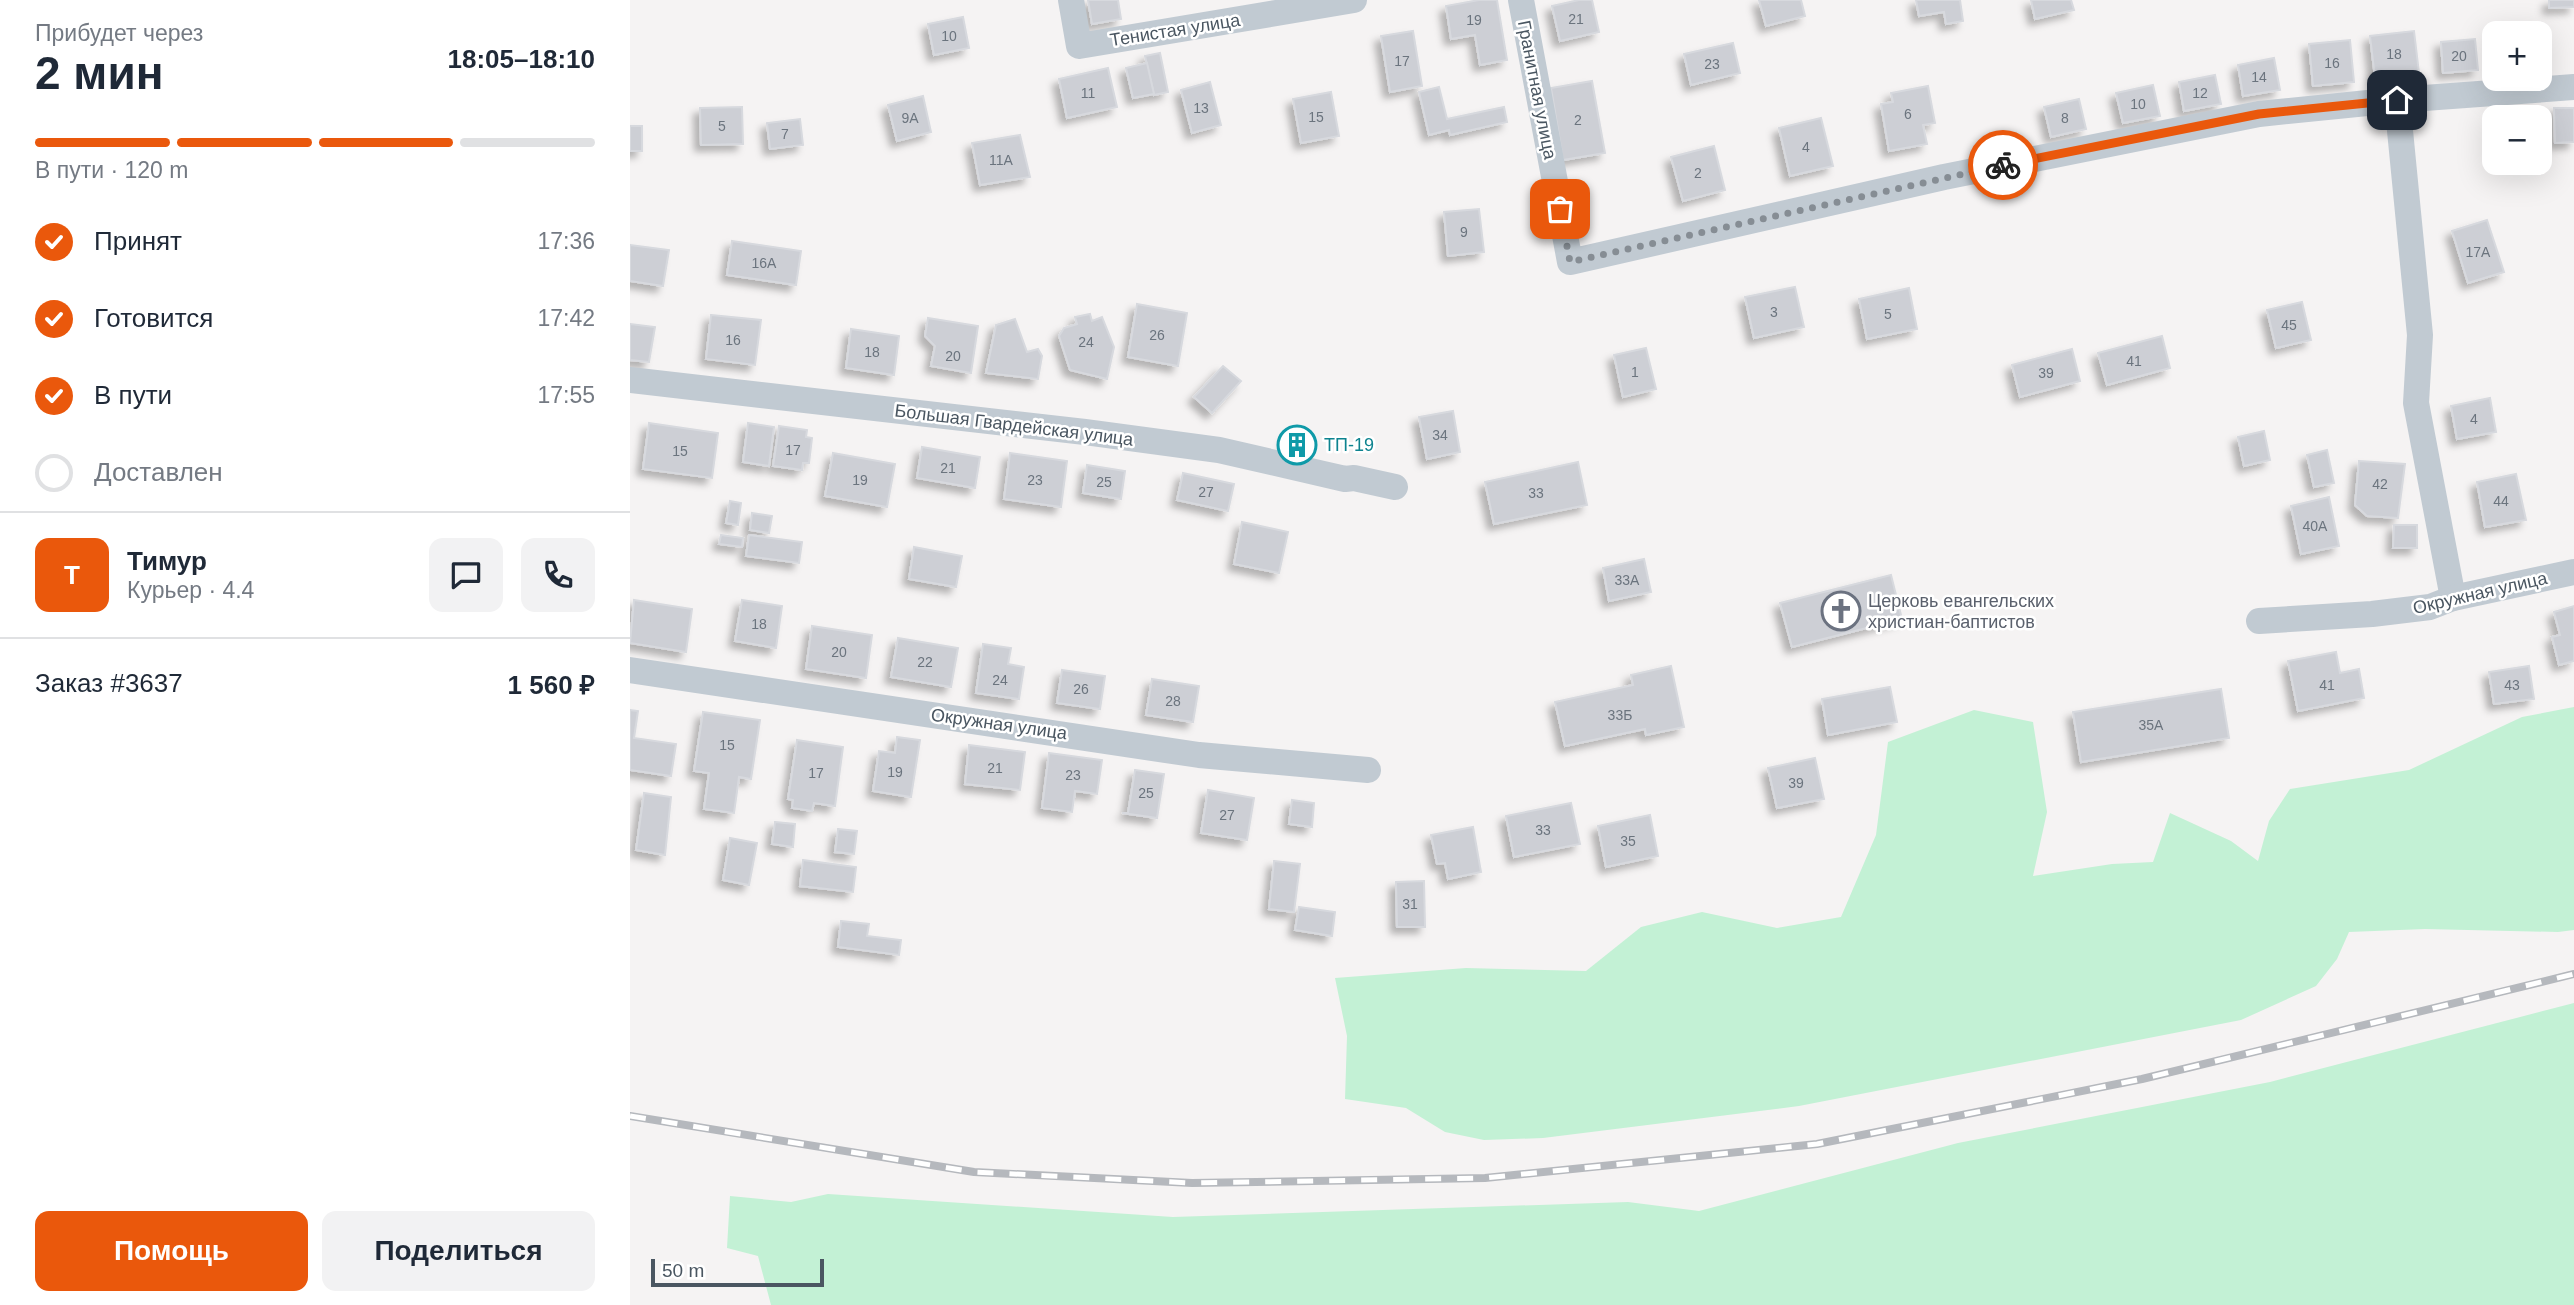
<!DOCTYPE html>
<html lang="ru">
<head>
<meta charset="utf-8">
<style>
	:root { --surface:#fff; --page:#f2f2f3; --text:#1f2937; --muted:#747a83; --line:#e0e1e3; --accent:#ea580c }
	body { margin:0; font-family:Helvetica,sans-serif; background:var(--page); color:var(--text); height:100vh; display:flex; flex-direction:column; font-size:26px; white-space:nowrap }
	* { box-sizing:border-box; margin:0 }
	p { font-size:23px; color:var(--muted) }
	.icon { flex:none; width:38px; height:38px; fill:none; stroke:currentColor; stroke-width:2; stroke-linecap:round; stroke-linejoin:round }
	.map { position:relative; flex:1; overflow:hidden }
	.details { display:flex; flex-direction:column; background:var(--surface); width:630px }
	.details>* { flex:none }
	.controls { position:absolute; left:1852px; top:21px; display:grid; gap:14px }
	.controls a { display:grid; place-items:center; width:70px; height:70px; border-radius:14px; background:var(--surface); box-shadow:0 7px 28px #0002; font-size:35px }
	.scale { position:absolute; left:21px; bottom:18px; width:173px; box-sizing:border-box; padding-left:7px; border:4px solid #4a5661; border-top:0; font-size:19px; line-height:24px; white-space:nowrap; color:#4a5661; -webkit-text-stroke:5px #fff; paint-order:stroke }
	.pin { position:absolute; display:grid; place-items:center; width:60px; height:60px; color:#fff; margin:-30px; border-radius:14px; box-shadow:0 4px 10px #0006 }
	.courier { position:absolute; display:grid; place-items:center; width:70px; height:70px; margin:-35px; border:5px solid #ea580c; border-radius:50%; background:#fff; color:#222; box-shadow:0 2px 9px #0007 }
	.summary em { font-style:normal; font-weight:800 }
	.summary div { display:flex; flex-direction:column-reverse }
	.summary { display:flex; align-items:center; justify-content:space-between; height:119px; padding:0 35px }
	h1 { font-size:46px; font-weight:800; line-height:52px }
	.bar { display:grid; grid-template-columns:repeat(4,1fr); gap:10px 7px; align-content:center; height:84px; padding:0 35px }
	.bar i { height:9px; border-radius:5px; background:var(--line) }
	.bar .current { background:var(--accent) }
	.bar p { grid-column:span 4 }
	.line { display:flex; align-items:center; gap:18px; padding:0 35px; border-top:2px solid var(--line) }
	.line div { flex:1 }
	.round { display:grid; place-items:center; flex:none; width:74px; height:74px; border-radius:14px; background:var(--page) }
	ol { padding:0 35px; list-style:none }
	li { display:flex; align-items:center; gap:21px; height:77px }
	li p { margin-inline-start:auto }
	li .icon { padding:7px; border-radius:50%; background:var(--accent); color:#fff; stroke-width:4 }
	li:last-child { color:var(--muted) }
	li i { width:38px; height:38px; border:4px solid var(--line); border-radius:50% }
	.action { display:flex; gap:14px; margin-top:auto; padding:14px 35px }
	.action a { flex:1; height:80px; border-radius:14px; background:var(--accent); color:#fff; font-size:28px; font-weight:800; line-height:80px; text-align:center }
	.action a+a { background:var(--page); color:var(--text) }
	main { display:flex; flex:1; min-height:0 }
	.map>svg:first-child { display:block }
</style>
</head>
<body>
<main>
<section class="details">
<div class="summary"><div><h1>2 мин</h1><p>Прибудет через</p></div><em>18:05–18:10</em></div>
<div class="bar"><i class="current"></i><i class="current"></i><i class="current"></i><i></i><p>В пути · 120 m</p></div>
<ol>
<li><svg class="icon" aria-label="check" viewBox="0 0 24 24"><path d="M5 12l5 5 9-10"/></svg>Принят<p>17:36</p></li>
<li><svg class="icon" aria-label="check" viewBox="0 0 24 24"><path d="M5 12l5 5 9-10"/></svg>Готовится<p>17:42</p></li>
<li><svg class="icon" aria-label="check" viewBox="0 0 24 24"><path d="M5 12l5 5 9-10"/></svg>В пути<p>17:55</p></li>
<li><i></i>Доставлен</li>
</ol>
<div class="line" style="height:126px"><b class="round" style="background:var(--accent);color:#fff">Т</b><div><b>Тимур</b><p>Курьер · 4.4</p></div><a class="round"><svg class="icon" aria-label="chat" viewBox="0 0 24 24"><path d="M4 5h16v11H9l-5 4z"/></svg></a><a class="round"><svg class="icon" aria-label="phone" viewBox="0 0 24 24"><path d="M5 4h4l2 5-3 2q2 4 5 5l2-3 5 2v4C11 20 4 13 5 4z"/></svg></a></div>
<div class="line" style="height:91px"><div>Заказ #3637</div><b>1 560 ₽</b></div>
<div class="action"><a>Помощь</a><a>Поделиться</a></div>
</section>
<div class="map">
<svg width="1944" height="1305" viewBox="0 0 1944 1305">
	<defs>
		<filter id="shadow"><feDropShadow dx="-6" dy="6" stdDeviation="3.5" flood-color="#0004"/></filter>
	</defs>
	<rect width="100%" height="100%" fill="#f5f3f3"/>
	<g fill="#c3f1d5">
		<path d="M 1944,707 L 1944,930 L 1928,932 L 1795,929 L 1719,932 L 1707,959 L 1686,986 L 1611,1020 L 1169,1106 L 913,1138 L 854,1140 L 815,1132 L 776,1108 L 715,1099 L 717,1036 L 705,978 L 836,968 L 956,971 L 1011,927 L 1072,912 L 1147,928 L 1211,917 L 1246,835 L 1258,742 L 1344,710 L 1403,722 L 1417,812 L 1403,876 L 1482,864 L 1523,862 L 1540,813 L 1601,841 L 1628,861 L 1639,821 L 1660,789 L 1779,770 L 1892,717 Z"/>
		<path d="M 1944,1003 L 1944,1305 L 141,1305 L 128,1256 L 97,1248 L 100,1196 L 161,1202 L 198,1194 L 543,1217 L 998,1202 L 1069,1211 L 1328,1143 L 1640,1082 Z"/>
	</g>
	<g fill="#cdcfd5" stroke="#d7d9de" stroke-width="2" filter="url(#shadow)">
		<path d="M 458,0 L 488,0 L 491,19 L 462,24 Z"/>
		<path d="M 849,0 L 867,0 L 877,60 L 850,65 L 845,35 L 821,39 L 816,6 Z"/>
		<path d="M 949,0 L 962,0 L 969,32 L 930,41 L 922,6 Z"/>
		<path d="M 1129,0 L 1171,0 L 1175,16 L 1136,26 Z"/>
		<path d="M 1286,0 L 1330,0 L 1333,21 L 1316,24 L 1314,12 L 1289,16 Z"/>
		<path d="M 1401,0 L 1441,0 L 1444,10 L 1405,19 Z"/>
		<path d="M 1919,0 L 1944,0 L 1944,7 L 1919,8 Z"/>
		<path d="M 333,17 L 339,48 L 304,55 L 298,24 Z"/>
		<path d="M 783,31 L 792,86 L 760,92 L 751,36 Z"/>
		<path d="M 1784,31 L 1789,73 L 1745,78 L 1740,36 Z"/>
		<path d="M 1845,39 L 1848,70 L 1813,73 L 1811,42 Z"/>
		<path d="M 1720,40 L 1724,82 L 1683,86 L 1679,44 Z"/>
		<path d="M 1103,43 L 1110,73 L 1061,85 L 1054,54 Z"/>
		<path d="M 530,53 L 538,92 L 524,95 L 515,56 Z"/>
		<path d="M 1644,58 L 1650,90 L 1613,96 L 1608,65 Z"/>
		<path d="M 517,63 L 524,94 L 503,98 L 496,68 Z"/>
		<path d="M 478,68 L 487,107 L 437,118 L 429,79 Z"/>
		<path d="M 1585,75 L 1591,104 L 1554,111 L 1549,82 Z"/>
		<path d="M 962,81 L 975,153 L 933,160 L 921,88 Z"/>
		<path d="M 580,82 L 591,125 L 562,133 L 551,90 Z"/>
		<path d="M 1523,85 L 1530,116 L 1493,123 L 1486,93 Z"/>
		<path d="M 1298,86 L 1305,123 L 1293,125 L 1297,144 L 1259,151 L 1251,104 L 1263,102 L 1261,93 Z"/>
		<path d="M 809,87 L 817,119 L 874,107 L 877,122 L 820,135 L 819,130 L 799,135 L 789,92 Z"/>
		<path d="M 701,92 L 709,136 L 671,143 L 663,99 Z"/>
		<path d="M 293,96 L 301,132 L 267,141 L 258,105 Z"/>
		<path d="M 1449,99 L 1456,129 L 1421,137 L 1414,107 Z"/>
		<path d="M 112,107 L 113,144 L 71,145 L 70,108 Z"/>
		<path d="M 1924,108 L 1944,108 L 1944,142 L 1925,143 Z"/>
		<path d="M 1191,118 L 1203,166 L 1160,176 L 1149,128 Z"/>
		<path d="M 170,119 L 173,145 L 140,149 L 137,123 Z"/>
		<rect x="0" y="126" width="12" height="25"/>
		<path d="M 390,135 L 400,177 L 350,185 L 342,143 Z"/>
		<path d="M 1084,146 L 1095,190 L 1053,201 L 1041,157 Z"/>
		<path d="M 849,209 L 854,252 L 818,256 L 814,212 Z"/>
		<path d="M 1857,220 L 1874,272 L 1838,283 L 1822,231 Z"/>
		<path d="M 102,241 L 171,251 L 166,285 L 97,275 Z"/>
		<path d="M 0,245 L 39,250 L 33,286 L 0,281 Z"/>
		<path d="M 1165,287 L 1174,327 L 1124,338 L 1115,297 Z"/>
		<path d="M 1279,288 L 1287,329 L 1237,339 L 1229,299 Z"/>
		<path d="M 1672,302 L 1681,340 L 1646,348 L 1637,310 Z"/>
		<path d="M 507,304 L 557,313 L 548,366 L 498,357 Z"/>
		<path d="M 460,314 L 462,321 L 472,317 L 484,347 L 477,379 L 440,370 L 429,336 L 434,328 L 447,324 L 445,317 Z"/>
		<path d="M 81,315 L 131,320 L 125,365 L 76,359 Z"/>
		<path d="M 298,318 L 348,326 L 341,373 L 301,366 L 305,346 L 295,336 Z"/>
		<path d="M 385,319 L 397,352 L 408,349 L 412,356 L 408,379 L 356,373 L 366,325 Z"/>
		<path d="M 0,324 L 25,327 L 19,362 L 0,360 Z"/>
		<path d="M 221,329 L 269,336 L 264,375 L 216,368 Z"/>
		<path d="M 1532,336 L 1540,368 L 1477,385 L 1468,353 Z"/>
		<path d="M 1016,348 L 1026,389 L 993,397 L 984,355 Z"/>
		<path d="M 1442,349 L 1450,381 L 1390,397 L 1382,365 Z"/>
		<path d="M 593,366 L 611,381 L 582,413 L 564,397 Z"/>
		<path d="M 1860,398 L 1866,432 L 1827,439 L 1821,406 Z"/>
		<path d="M 823,411 L 830,452 L 797,459 L 789,417 Z"/>
		<path d="M 19,423 L 88,433 L 82,478 L 13,469 Z"/>
		<path d="M 118,423 L 144,427 L 139,466 L 113,462 Z"/>
		<path d="M 149,426 L 177,430 L 176,437 L 182,438 L 179,463 L 173,463 L 172,470 L 143,466 Z"/>
		<path d="M 1634,431 L 1640,460 L 1614,466 L 1608,437 Z"/>
		<path d="M 658,436 L 678,439 L 676,453 L 656,451 Z"/>
		<path d="M 292,447 L 350,457 L 345,488 L 287,478 Z"/>
		<path d="M 1697,450 L 1704,483 L 1684,487 L 1677,455 Z"/>
		<path d="M 203,453 L 265,464 L 257,507 L 195,496 Z"/>
		<path d="M 380,453 L 437,461 L 431,507 L 374,499 Z"/>
		<path d="M 1729,461 L 1775,464 L 1768,518 L 1737,516 L 1725,505 Z"/>
		<path d="M 948,462 L 957,505 L 864,524 L 855,482 Z"/>
		<path d="M 457,465 L 495,471 L 491,499 L 453,493 Z"/>
		<path d="M 553,473 L 604,484 L 598,511 L 547,500 Z"/>
		<path d="M 1886,474 L 1896,520 L 1855,527 L 1847,482 Z"/>
		<path d="M 1699,497 L 1709,546 L 1671,554 L 1661,506 Z"/>
		<path d="M 100,501 L 111,503 L 108,525 L 96,523 Z"/>
		<path d="M 122,513 L 142,516 L 139,533 L 120,530 Z"/>
		<path d="M 612,522 L 658,532 L 649,573 L 604,564 Z"/>
		<path d="M 1764,525 L 1787,525 L 1787,548 L 1763,548 Z"/>
		<path d="M 91,535 L 113,538 L 112,547 L 89,544 Z"/>
		<path d="M 119,535 L 172,542 L 169,563 L 116,556 Z"/>
		<path d="M 284,547 L 332,556 L 326,587 L 279,579 Z"/>
		<path d="M 1014,559 L 1021,592 L 979,601 L 973,568 Z"/>
		<path d="M 1261,575 L 1272,619 L 1162,647 L 1150,603 Z"/>
		<path d="M 4,600 L 62,609 L 56,652 L 0,643 Z"/>
		<path d="M 112,600 L 152,606 L 146,648 L 105,641 Z"/>
		<path d="M 1944,606 L 1944,661 L 1929,665 L 1922,637 L 1930,635 L 1924,612 Z"/>
		<path d="M 182,626 L 242,635 L 236,678 L 176,669 Z"/>
		<path d="M 268,638 L 328,648 L 321,687 L 261,677 Z"/>
		<path d="M 353,644 L 381,648 L 378,664 L 394,667 L 389,699 L 346,693 Z"/>
		<path d="M 1706,652 L 1710,673 L 1729,669 L 1734,698 L 1668,711 L 1658,661 Z"/>
		<path d="M 1041,666 L 1054,727 L 1016,735 L 1015,729 L 935,746 L 925,702 L 1003,685 L 1001,675 Z"/>
		<path d="M 1899,666 L 1904,699 L 1864,704 L 1859,672 Z"/>
		<path d="M 432,670 L 475,676 L 470,709 L 427,703 Z"/>
		<path d="M 522,679 L 569,686 L 563,722 L 516,715 Z"/>
		<path d="M 1260,687 L 1267,722 L 1198,735 L 1192,699 Z"/>
		<path d="M 1591,689 L 1599,738 L 1451,762 L 1443,712 Z"/>
		<path d="M 0,710 L 8,711 L 4,738 L 46,744 L 41,776 L 0,770 Z"/>
		<path d="M 73,712 L 130,720 L 121,779 L 109,777 L 104,813 L 74,809 L 79,773 L 64,771 Z"/>
		<path d="M 267,737 L 290,740 L 281,797 L 243,791 L 249,751 L 265,753 Z"/>
		<path d="M 167,740 L 213,747 L 205,806 L 184,803 L 182,811 L 162,808 L 163,800 L 158,799 Z"/>
		<path d="M 339,745 L 395,752 L 390,790 L 335,784 Z"/>
		<path d="M 419,753 L 472,760 L 467,794 L 445,791 L 442,812 L 412,808 Z"/>
		<path d="M 1185,758 L 1194,799 L 1147,808 L 1138,768 Z"/>
		<path d="M 505,770 L 534,774 L 527,818 L 492,813 L 498,813 Z"/>
		<path d="M 578,790 L 624,798 L 617,840 L 571,833 Z"/>
		<path d="M 14,793 L 41,797 L 35,855 L 6,850 Z"/>
		<path d="M 662,800 L 684,803 L 682,827 L 659,824 Z"/>
		<path d="M 941,803 L 950,844 L 884,857 L 876,816 Z"/>
		<path d="M 1020,815 L 1028,856 L 976,867 L 968,826 Z"/>
		<path d="M 145,822 L 165,824 L 163,847 L 142,844 Z"/>
		<path d="M 843,827 L 851,872 L 818,879 L 815,863 L 807,864 L 801,835 Z"/>
		<path d="M 208,829 L 227,831 L 224,854 L 205,852 Z"/>
		<path d="M 100,838 L 127,843 L 119,885 L 93,880 Z"/>
		<path d="M 173,860 L 226,867 L 223,892 L 170,886 Z"/>
		<path d="M 644,861 L 670,864 L 664,912 L 639,909 Z"/>
		<path d="M 794,881 L 795,927 L 767,927 L 766,882 Z"/>
		<path d="M 669,907 L 705,912 L 702,936 L 665,930 Z"/>
		<path d="M 211,921 L 239,924 L 237,936 L 271,940 L 269,955 L 208,947 Z"/>
	</g>
	<g fill="none" stroke-linecap="round" stroke-linejoin="round">
		<g stroke="#c1cad2" stroke-width="26">
			<path d="M 441,0 L 449,46 L 724,0"/>
			<path d="M 891,0 L 940,262 L 1314,177 L 1629,114 L 1767,100 L 1944,87"/>
			<path d="M 1767,100 L 1790,335 L 1786,403 L 1823,598"/>
			<path d="M 0,380 L 455,432 L 589,450 L 715,479 L 724,478 L 765,487"/>
			<path d="M 1629,621 L 1742,614 L 1800,607 L 1823,598 L 1944,572"/>
			<path d="M 0,670 L 569,755 L 738,770"/>
		</g>
		<defs>
			<path id="rail" d="M 0,1116 L 344,1172 L 562,1183 L 855,1178 L 1187,1144 L 1512,1079 L 1944,974"/>
		</defs>
		<use href="#rail" stroke="#b5b8bd" stroke-width="8"/>
		<use href="#rail" stroke="#fff" stroke-width="5" stroke-dasharray="16" stroke-linecap="butt"/>
	</g>
	<g fill="none" stroke-linecap="round" stroke-linejoin="round">
		<path stroke="#868d94" stroke-width="7" stroke-dasharray="0 12.6" d="M 930,209 L 940,262 L 1373,165"/>
		<path stroke="#ea580c" stroke-width="9" d="M 1373,165 L 1629,114 L 1767,100"/>
	</g>
	<defs>
		<symbol id="building-ring" viewBox="-11 -11 22 22"><circle r="9.5" fill="#fff" stroke="#0f9aa8" stroke-width="1.5"/><path d="M-4-6H4V6H1V3H-1V6H-4ZM-2.5-4.3h1.7v1.8h-1.7ZM.8-4.3h1.7v1.8H.8ZM-2.5-1h1.7V.8h-1.7ZM.8-1h1.7V.8H.8Z" fill="#0f9aa8"/></symbol>
		<symbol id="church-ring" viewBox="-11 -11 22 22"><circle r="9.5" fill="#fff" stroke="#6b7280" stroke-width="1.5"/><path d="M-1.2-6h2.4v3.5h3.3v2.4h-3.3V6h-2.4V-.1h-3.3v-2.4h3.3Z" fill="#6b7280"/></symbol>
	</defs>
	<g fill-rule="evenodd">
		<use href="#building-ring" x="645" y="423" width="44" height="44"/>
		<use href="#church-ring" x="1189" y="589" width="44" height="44"/>
	</g>
	<g text-anchor="middle" dominant-baseline="central" stroke-width="5" stroke-linejoin="round" paint-order="stroke">
		<g font-size="14" fill="#6b747e">
			<text x="946" y="19">21</text>
			<text x="844" y="20">19</text>
			<text x="319" y="36">10</text>
			<text x="1764" y="54">18</text>
			<text x="1829" y="56">20</text>
			<text x="772" y="61">17</text>
			<text x="1702" y="63">16</text>
			<text x="1082" y="64">23</text>
			<text x="1629" y="77">14</text>
			<text x="458" y="93">11</text>
			<text x="1570" y="93">12</text>
			<text x="1508" y="104">10</text>
			<text x="571" y="108">13</text>
			<text x="1278" y="114">6</text>
			<text x="686" y="117">15</text>
			<text x="280" y="118">9А</text>
			<text x="1435" y="118">8</text>
			<text x="948" y="120">2</text>
			<text x="92" y="126">5</text>
			<text x="155" y="134">7</text>
			<text x="1176" y="147">4</text>
			<text x="371" y="160">11А</text>
			<text x="1068" y="173">2</text>
			<text x="834" y="232">9</text>
			<text x="1848" y="252">17А</text>
			<text x="134" y="263">16А</text>
			<text x="1144" y="312">3</text>
			<text x="1258" y="314">5</text>
			<text x="1659" y="325">45</text>
			<text x="527" y="335">26</text>
			<text x="103" y="340">16</text>
			<text x="456" y="342">24</text>
			<text x="242" y="352">18</text>
			<text x="323" y="356">20</text>
			<text x="1504" y="361">41</text>
			<text x="1005" y="372">1</text>
			<text x="1416" y="373">39</text>
			<text x="1844" y="419">4</text>
			<text x="810" y="435">34</text>
			<text x="163" y="450">17</text>
			<text x="50" y="451">15</text>
			<text x="318" y="468">21</text>
			<text x="230" y="480">19</text>
			<text x="405" y="480">23</text>
			<text x="474" y="482">25</text>
			<text x="1750" y="484">42</text>
			<text x="576" y="492">27</text>
			<text x="906" y="493">33</text>
			<text x="1871" y="501">44</text>
			<text x="1685" y="526">40А</text>
			<text x="997" y="580">33А</text>
			<text x="129" y="624">18</text>
			<text x="209" y="652">20</text>
			<text x="295" y="662">22</text>
			<text x="370" y="680">24</text>
			<text x="1697" y="685">41</text>
			<text x="1882" y="685">43</text>
			<text x="451" y="689">26</text>
			<text x="543" y="701">28</text>
			<text x="990" y="715">33Б</text>
			<text x="1521" y="725">35А</text>
			<text x="97" y="745">15</text>
			<text x="365" y="768">21</text>
			<text x="265" y="772">19</text>
			<text x="186" y="773">17</text>
			<text x="443" y="775">23</text>
			<text x="1166" y="783">39</text>
			<text x="516" y="793">25</text>
			<text x="597" y="815">27</text>
			<text x="913" y="830">33</text>
			<text x="998" y="841">35</text>
			<text x="780" y="904">31</text>
		</g>
		<g font-size="18" fill="#4a5661" stroke="#fff">
			<text transform="translate(545 30) rotate(-9)">Тенистая улица</text>
			<text transform="translate(907 90) rotate(79)">Гранитная улица</text>
			<text transform="translate(384 425) rotate(7)">Большая Гвардейская улица</text>
			<text transform="translate(1850 593) rotate(-13)">Окружная улица</text>
			<text transform="translate(369 724) rotate(8)">Окружная улица</text>
		</g>
		<g font-size="18" fill="#0d838f" stroke="#fff" text-anchor="start">
			<text x="694" y="445">ТП-19</text>
		</g>
		<g font-size="18" fill="#5b616d" stroke="#fff" text-anchor="start">
			<text x="1238" y="601">Церковь евангельских<tspan x="1238" dy="21">христиан-баптистов</tspan></text>
		</g>
	</g>
</svg>
<div class="controls">
<a>+</a>
<a>−</a>
</div>
<div class="scale">50 m</div>
<div class="pin" style="left:930px;top:209px;background:#ea580c"><svg class="icon" aria-label="bag" viewBox="0 0 24 24"><path d="M5 8h14l-1 12H6zM9 8a3 3 0 0 1 6 0"/></svg></div>
<div class="pin" style="left:1767px;top:100px;background:#1f2937"><svg class="icon" aria-label="home" viewBox="0 0 24 24"><path d="M3 11l9-7 9 7M6 9v11h12V9"/></svg></div>
<div class="courier" style="left:1373px;top:165px"><svg class="icon" aria-label="bike" viewBox="0 0 24 24"><circle cx="6" cy="16" r="4"/><circle cx="18" cy="16" r="4"/><path d="M6 16l4-8h5l3 8M10 8l3 8H6M13 5h3"/></svg></div>
</div>
</main>
</body>
</html>
